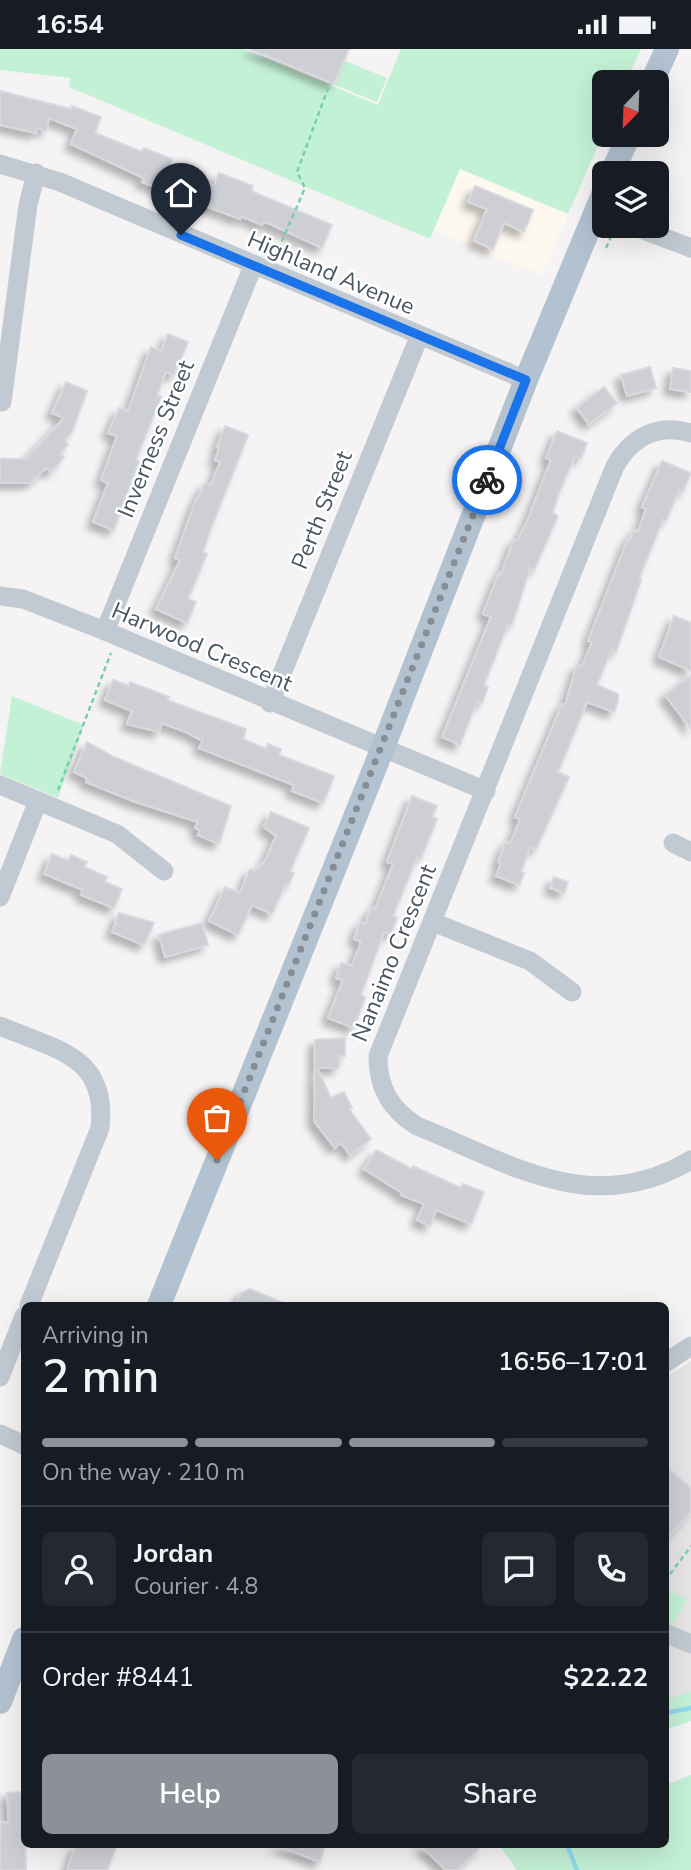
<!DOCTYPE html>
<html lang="en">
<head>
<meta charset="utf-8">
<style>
	:root { --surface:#171b24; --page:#242831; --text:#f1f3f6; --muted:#9ea1a6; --line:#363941; --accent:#8c9099 }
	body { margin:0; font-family:"Nunito Sans",sans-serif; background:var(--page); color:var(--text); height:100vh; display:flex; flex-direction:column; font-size:26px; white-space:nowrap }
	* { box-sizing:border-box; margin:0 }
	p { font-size:23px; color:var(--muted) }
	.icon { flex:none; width:38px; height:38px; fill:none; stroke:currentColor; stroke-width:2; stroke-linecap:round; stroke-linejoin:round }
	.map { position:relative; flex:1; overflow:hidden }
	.side { position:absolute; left:21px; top:1253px; width:648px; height:546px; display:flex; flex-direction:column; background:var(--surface); border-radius:10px; box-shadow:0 7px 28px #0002 }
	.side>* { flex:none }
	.needle { width:46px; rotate:203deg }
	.controls { position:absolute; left:592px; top:21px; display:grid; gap:14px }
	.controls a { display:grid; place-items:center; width:77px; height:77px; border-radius:10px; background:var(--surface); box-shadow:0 7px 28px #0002; font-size:35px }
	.pin { position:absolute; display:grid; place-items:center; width:60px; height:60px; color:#fff; margin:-72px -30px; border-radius:50% 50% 50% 0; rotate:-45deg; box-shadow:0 0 7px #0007 }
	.pin .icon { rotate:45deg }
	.courier { position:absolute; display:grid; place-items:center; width:70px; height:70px; margin:-35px; border:5px solid #1a73e8; border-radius:50%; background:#fff; color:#222; box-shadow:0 2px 9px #0007 }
	.headline em { font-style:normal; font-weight:600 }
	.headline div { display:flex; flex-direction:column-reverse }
	.headline { display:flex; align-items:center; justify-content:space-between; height:119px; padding:0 21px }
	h1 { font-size:46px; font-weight:600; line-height:52px }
	.bar { display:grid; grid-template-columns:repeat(4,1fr); gap:10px 7px; align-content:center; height:84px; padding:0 21px }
	.bar i { height:9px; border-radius:5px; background:var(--line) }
	.bar .current { background:var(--accent) }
	.bar p { grid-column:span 4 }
	.line { display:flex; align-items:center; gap:18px; padding:0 21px; border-top:2px solid var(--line) }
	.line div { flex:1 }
	.round { display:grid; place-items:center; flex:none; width:74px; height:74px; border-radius:10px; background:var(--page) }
	.primary-button { display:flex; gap:14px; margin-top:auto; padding:14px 21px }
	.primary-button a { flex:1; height:80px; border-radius:10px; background:var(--accent); color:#fff; font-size:28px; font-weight:600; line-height:80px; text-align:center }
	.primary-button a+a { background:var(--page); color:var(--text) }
	.status { display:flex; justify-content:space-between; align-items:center; height:49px; padding:0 35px; background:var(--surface); direction:ltr }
	.status svg { height:19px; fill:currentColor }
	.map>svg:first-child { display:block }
</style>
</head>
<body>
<div class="status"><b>16:54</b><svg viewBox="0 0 49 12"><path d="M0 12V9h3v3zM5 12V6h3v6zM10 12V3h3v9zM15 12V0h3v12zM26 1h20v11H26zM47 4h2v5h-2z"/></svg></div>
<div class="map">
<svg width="691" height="1821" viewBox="0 0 691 1821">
	<defs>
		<filter id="shadow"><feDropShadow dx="-6" dy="6" stdDeviation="3.5" flood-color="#0004"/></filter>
	</defs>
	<rect width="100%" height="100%" fill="#f5f3f3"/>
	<path fill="#fdf9ef" d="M 460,120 L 568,165 L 542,226 L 433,181 Z"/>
	<path fill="#e6e4e5" d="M 691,1312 L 691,1643 L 665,1651 L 665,1329 Z"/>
	<g fill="#c3f1d5">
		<path d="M 0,0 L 243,0 L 378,56 L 401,0 L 641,0 L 626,33 L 604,33 L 604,83 L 568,165 L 460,120 L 430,190 L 69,38 L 71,29 L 0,21 Z"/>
		<path d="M 345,12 L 387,29 L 377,53 L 335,36 Z"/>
		<path d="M 12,647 L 84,676 L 58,749 L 0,725 Z"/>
		<path d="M 669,1540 L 687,1551 L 670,1580 L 665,1577 L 665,1546 Z"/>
		<path d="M 691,1643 L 691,1672 L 665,1681 L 665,1651 Z"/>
		<path d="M 691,1726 L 691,1821 L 517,1821 L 499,1796 L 665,1796 L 665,1736 Z"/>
	</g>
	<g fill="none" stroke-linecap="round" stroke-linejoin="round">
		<g stroke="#90daee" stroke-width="4.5">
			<path d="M 665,1664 L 691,1659"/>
			<path d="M 567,1796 L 577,1821"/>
		</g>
	</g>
	<g fill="#cdcfd5" stroke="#d7d9de" stroke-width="2" filter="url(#shadow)">
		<path d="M 250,0 L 349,0 L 334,35 Z"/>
		<path d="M 0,42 L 71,60 L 72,57 L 101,68 L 95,84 L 142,103 L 144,99 L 172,110 L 169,119 L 214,137 L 219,124 L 253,137 L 251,142 L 332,176 L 322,199 L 268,174 L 264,173 L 262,176 L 241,167 L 240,170 L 142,133 L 144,129 L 71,95 L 77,80 L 49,69 L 46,82 L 37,79 L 36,84 L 0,76 Z"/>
		<path d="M 475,137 L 533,161 L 524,183 L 504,174 L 493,200 L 474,192 L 487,160 L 468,153 Z"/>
		<path d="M 168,285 L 188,293 L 174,326 L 166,323 L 157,346 L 161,348 L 136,411 L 139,412 L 114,481 L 93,473 L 108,434 L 101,431 L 117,387 L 108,384 L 119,359 L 128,362 L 151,298 L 161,302 Z"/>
		<path d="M 650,318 L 656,339 L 627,347 L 621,326 Z"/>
		<path d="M 673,319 L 691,322 L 691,343 L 670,340 Z"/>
		<path d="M 66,333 L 87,342 L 72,383 L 65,390 L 68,396 L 60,405 L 64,408 L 51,423 L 46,419 L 30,434 L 0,434 L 0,410 L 26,410 L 64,369 L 52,364 Z"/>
		<path d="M 604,338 L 617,354 L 589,375 L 577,359 Z"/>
		<path d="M 225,377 L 248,386 L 210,482 L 203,503 L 207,505 L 188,550 L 196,553 L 187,574 L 156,560 L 180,511 L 175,509 L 194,456 L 205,434 L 211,436 L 220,413 L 215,411 L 219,399 L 217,398 Z"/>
		<path d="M 557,382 L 587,394 L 581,409 L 575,407 L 558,446 L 553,464 L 558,467 L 534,521 L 530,519 L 512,576 L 508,575 L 484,636 L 488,638 L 482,654 L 477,652 L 460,696 L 442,688 L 491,568 L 483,565 L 499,524 L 501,525 L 514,491 L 517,492 L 526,475 L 551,411 L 546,409 Z"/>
		<path d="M 662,412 L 691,424 L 683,443 L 679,441 L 666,472 L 663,470 L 639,530 L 641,531 L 616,603 L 611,601 L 597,636 L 618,645 L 618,652 L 614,663 L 587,653 L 558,723 L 569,728 L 536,800 L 530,798 L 521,823 L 524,824 L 519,836 L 496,827 L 501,814 L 498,813 L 506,793 L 510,795 L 520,770 L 515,768 L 562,655 L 565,656 L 577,616 L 582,618 L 592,593 L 588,592 L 628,490 L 630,491 L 634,481 L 638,483 L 646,460 L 642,458 Z"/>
		<path d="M 674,567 L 691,574 L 691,622 L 659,608 Z"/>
		<path d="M 691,626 L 691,680 L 665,646 Z"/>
		<path d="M 113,631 L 129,637 L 130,633 L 169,648 L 167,651 L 246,680 L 243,690 L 266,700 L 268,695 L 281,700 L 279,706 L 334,727 L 323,754 L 292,742 L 294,736 L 199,699 L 203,692 L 186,683 L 162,674 L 159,683 L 127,675 L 132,662 L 105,651 Z"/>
		<path d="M 87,693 L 114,708 L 231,757 L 219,795 L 198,786 L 200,781 L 195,779 L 198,773 L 133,752 L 86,733 L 87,729 L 74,723 Z"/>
		<path d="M 412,747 L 437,757 L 432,768 L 437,770 L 421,809 L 417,808 L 393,867 L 397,869 L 391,885 L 384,883 L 361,946 L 365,948 L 354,979 L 328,969 L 343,931 L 336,929 L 341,914 L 352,917 L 361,893 L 354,890 L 360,873 L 365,875 L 371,859 L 375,860 L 393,815 L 387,813 Z"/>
		<path d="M 271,763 L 309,779 L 290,822 L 294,824 L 289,835 L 286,834 L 272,865 L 252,856 L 238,886 L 209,872 L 225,838 L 240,844 L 250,820 L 255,822 L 265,812 L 276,787 L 264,778 Z"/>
		<path d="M 52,805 L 68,812 L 71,806 L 87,813 L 84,818 L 107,828 L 105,833 L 122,840 L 114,859 L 81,846 L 83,841 L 44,825 Z"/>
		<path d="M 554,828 L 568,833 L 564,844 L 550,839 Z"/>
		<path d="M 119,864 L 154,874 L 144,896 L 112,883 Z"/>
		<path d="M 202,874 L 208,896 L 165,908 L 159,886 Z"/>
		<path d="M 345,989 L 345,1007 L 339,1007 L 339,1019 L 317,1019 L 331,1049 L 344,1043 L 352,1059 L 349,1060 L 371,1090 L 350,1106 L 341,1094 L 335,1099 L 314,1072 L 315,991 Z"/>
		<path d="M 376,1101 L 412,1120 L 413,1117 L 461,1139 L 463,1135 L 484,1143 L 471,1175 L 436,1161 L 430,1177 L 417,1171 L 424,1155 L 401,1146 L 402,1144 L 364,1120 Z"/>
		<path d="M 250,1240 L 288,1256 L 236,1256 L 241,1244 Z"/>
		<path d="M 665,1416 L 691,1439 L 691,1462 L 665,1492 Z"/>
		<path d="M 24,1743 L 26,1821 L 0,1821 L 0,1774 L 9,1773 L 7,1744 Z"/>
		<path d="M 76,1796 L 117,1796 L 107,1821 L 67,1821 Z"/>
		<path d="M 276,1796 L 325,1796 L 320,1813 Z"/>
		<path d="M 420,1796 L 482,1796 L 457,1821 L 446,1821 Z"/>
	</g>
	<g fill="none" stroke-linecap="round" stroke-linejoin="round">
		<g stroke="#7ad0a6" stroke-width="2.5" stroke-dasharray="5 3.5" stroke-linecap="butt">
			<path d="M 606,199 L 616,177"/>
			<path d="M 275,208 L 305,139 L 297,123 L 330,34"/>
			<path d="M 58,741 L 111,604"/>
			<path d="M 665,1532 L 691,1497"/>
		</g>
		<g stroke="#c1cad2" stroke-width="19">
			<path d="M 0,115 L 60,133 L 526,331"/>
			<path d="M 633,177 L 691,199"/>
			<path d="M 2,353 L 28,156 L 36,124"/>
			<path d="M 691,384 C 657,374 632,388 615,417 L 378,1007 C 378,1039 390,1060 417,1077 C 512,1115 592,1170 691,1111"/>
			<path d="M 0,547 L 23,550 L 105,582 L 486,742"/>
			<path d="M 105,582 L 253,217"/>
			<path d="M 270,654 L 419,288"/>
			<path d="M 0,736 L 117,785 L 164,822"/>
			<path d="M 673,794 L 691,803"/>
			<path d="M 0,848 L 38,752"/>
			<path d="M 433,873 L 530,912 L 572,943"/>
			<path d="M 0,977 C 56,1001 108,1006 100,1079 L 29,1256"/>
			<path d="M 665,1314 L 691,1297"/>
			<path d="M 0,1328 L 24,1267"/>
			<path d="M 0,1385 L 24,1396"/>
			<path d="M 665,1584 L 691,1595"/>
		</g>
		<g stroke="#b3c2d1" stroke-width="24">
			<path d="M 652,33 L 667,0"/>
			<path d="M 612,124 L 629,86"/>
			<path d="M 159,1256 L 382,701 L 526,331 L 604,143"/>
			<path d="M 0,1653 L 24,1590"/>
		</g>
	</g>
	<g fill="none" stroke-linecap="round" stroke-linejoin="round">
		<path stroke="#868d94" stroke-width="7" stroke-dasharray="0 12.6" d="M 217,1111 L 487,431"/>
		<path stroke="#1a73e8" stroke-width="9" d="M 181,186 L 526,331 L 487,431"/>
	</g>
	<g text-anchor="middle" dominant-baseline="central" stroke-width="5" stroke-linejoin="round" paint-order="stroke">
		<g font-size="23" fill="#4a5661" stroke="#fff">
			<text transform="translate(331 224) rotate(23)">Highland Avenue</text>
			<text transform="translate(156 390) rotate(-68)">Inverness Street</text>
			<text transform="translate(322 461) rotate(-68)">Perth Street</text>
			<text transform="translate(202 598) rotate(23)">Harwood Crescent</text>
			<text transform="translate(394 904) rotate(-68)">Nanaimo Crescent</text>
		</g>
	</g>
</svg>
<div class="controls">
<a><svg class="needle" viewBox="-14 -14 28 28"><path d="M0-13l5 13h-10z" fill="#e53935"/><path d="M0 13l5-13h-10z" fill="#9ea1a6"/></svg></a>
<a><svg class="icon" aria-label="layers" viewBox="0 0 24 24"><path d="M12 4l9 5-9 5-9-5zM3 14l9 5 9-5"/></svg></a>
</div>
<div class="pin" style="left:217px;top:1111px;background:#ea580c"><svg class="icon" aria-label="bag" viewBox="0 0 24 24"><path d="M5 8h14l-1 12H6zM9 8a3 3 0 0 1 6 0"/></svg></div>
<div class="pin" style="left:181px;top:186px;background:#1f2937"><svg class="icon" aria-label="home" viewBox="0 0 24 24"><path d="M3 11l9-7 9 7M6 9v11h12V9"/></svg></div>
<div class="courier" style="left:487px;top:431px"><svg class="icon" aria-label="bike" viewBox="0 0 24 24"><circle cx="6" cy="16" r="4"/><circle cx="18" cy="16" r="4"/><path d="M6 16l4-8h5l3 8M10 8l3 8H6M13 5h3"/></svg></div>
<section class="side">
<div class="headline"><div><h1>2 min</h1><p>Arriving in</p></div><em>16:56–17:01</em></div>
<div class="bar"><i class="current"></i><i class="current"></i><i class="current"></i><i></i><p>On the way · 210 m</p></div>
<div class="line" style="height:126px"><a class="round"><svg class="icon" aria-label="person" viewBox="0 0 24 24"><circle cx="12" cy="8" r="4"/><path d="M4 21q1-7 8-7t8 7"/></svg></a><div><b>Jordan</b><p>Courier · 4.8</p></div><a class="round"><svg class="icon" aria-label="chat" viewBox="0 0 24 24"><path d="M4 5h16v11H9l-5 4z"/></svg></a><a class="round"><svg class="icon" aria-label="phone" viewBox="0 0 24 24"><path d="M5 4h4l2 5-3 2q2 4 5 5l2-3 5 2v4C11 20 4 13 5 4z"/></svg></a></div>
<div class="line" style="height:91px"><div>Order #8441</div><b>$22.22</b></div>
<div class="primary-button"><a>Help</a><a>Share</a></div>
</section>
</div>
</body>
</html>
